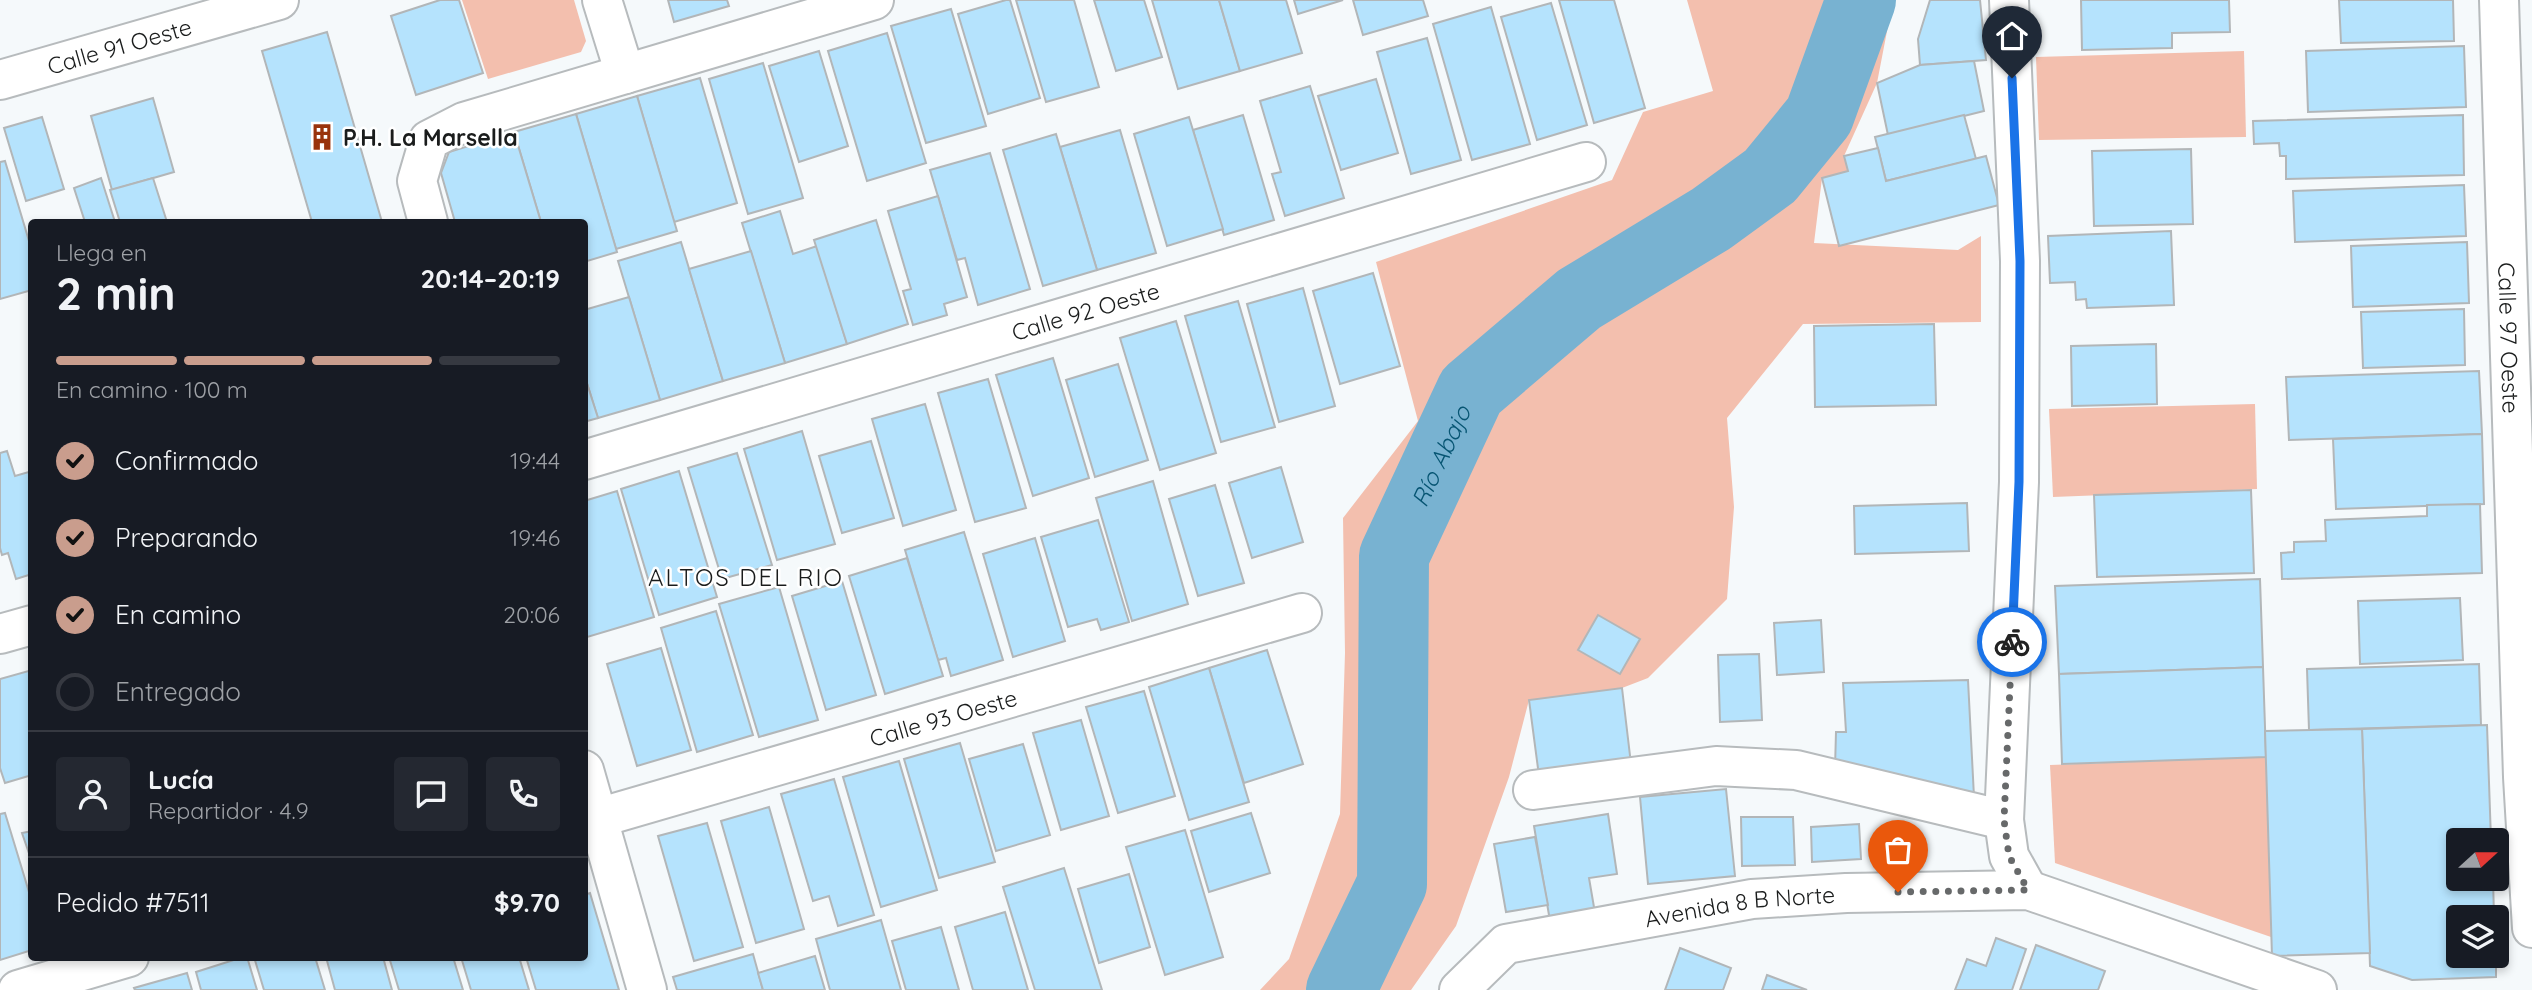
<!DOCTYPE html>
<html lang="es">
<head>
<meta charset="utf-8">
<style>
	:root { --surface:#171b24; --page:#242831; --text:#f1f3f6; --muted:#9ea1a6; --line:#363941; --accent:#c99d8d }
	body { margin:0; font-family:Quicksand,sans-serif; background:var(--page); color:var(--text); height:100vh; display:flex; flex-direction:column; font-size:26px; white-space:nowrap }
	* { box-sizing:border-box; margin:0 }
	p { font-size:23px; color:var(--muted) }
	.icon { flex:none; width:38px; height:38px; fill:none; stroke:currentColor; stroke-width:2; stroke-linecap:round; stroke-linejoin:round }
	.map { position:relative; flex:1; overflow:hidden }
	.drawer { position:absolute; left:28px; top:219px; width:560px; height:742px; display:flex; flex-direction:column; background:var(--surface); border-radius:7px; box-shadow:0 4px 10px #0003 }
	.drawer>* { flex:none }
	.needle { width:46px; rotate:69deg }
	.fabs { position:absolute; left:2446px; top:828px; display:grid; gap:14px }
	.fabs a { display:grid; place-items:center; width:63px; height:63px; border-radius:7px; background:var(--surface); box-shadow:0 4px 10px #0003; font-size:35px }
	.pin { position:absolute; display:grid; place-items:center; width:60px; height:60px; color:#fff; margin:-72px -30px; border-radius:50% 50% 50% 0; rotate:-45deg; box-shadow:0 0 7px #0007 }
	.pin .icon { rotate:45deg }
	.courier { position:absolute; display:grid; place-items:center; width:70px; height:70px; margin:-35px; border:5px solid #1a73e8; border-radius:50%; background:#fff; color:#222; box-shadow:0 2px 9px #0007 }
	.head em { font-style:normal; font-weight:700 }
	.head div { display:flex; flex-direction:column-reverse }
	.head { display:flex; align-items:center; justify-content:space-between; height:119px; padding:0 28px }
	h1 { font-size:46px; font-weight:700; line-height:52px }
	.bar { display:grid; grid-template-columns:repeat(4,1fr); gap:10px 7px; align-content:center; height:84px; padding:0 28px }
	.bar i { height:9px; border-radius:5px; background:var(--line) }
	.bar .current { background:var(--accent) }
	.bar p { grid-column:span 4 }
	.line { display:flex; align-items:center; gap:18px; padding:0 28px; border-top:2px solid var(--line) }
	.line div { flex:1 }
	.round { display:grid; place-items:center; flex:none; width:74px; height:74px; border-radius:7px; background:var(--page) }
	ol { padding:0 28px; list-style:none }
	li { display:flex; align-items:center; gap:21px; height:77px }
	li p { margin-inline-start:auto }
	li .icon { padding:7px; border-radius:50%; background:var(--accent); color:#111; stroke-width:4 }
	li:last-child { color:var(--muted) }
	li i { width:38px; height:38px; border:4px solid var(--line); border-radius:50% }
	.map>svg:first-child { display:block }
</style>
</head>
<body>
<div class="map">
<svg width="2532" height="990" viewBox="0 0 2532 990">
	<rect width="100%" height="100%" fill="#f5f9fb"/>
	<g fill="#f3bfae">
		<path d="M 462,0 L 574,0 L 586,41 L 581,52 L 488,79 Z"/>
		<path d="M 1687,0 L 1893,0 L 1877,83 L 1844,156 L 1848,171 L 1822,178 L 1814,243 L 1958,250 L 1981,236 L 1981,322 L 1803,324 L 1727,418 L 1734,507 L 1727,599 L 1648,678 L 1622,688 L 1529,700 L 1509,777 L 1456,926 L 1411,990 L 1260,990 L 1289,959 L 1340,814 L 1345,653 L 1343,518 L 1418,421 L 1376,262 L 1612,180 L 1643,112 L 1713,91 Z"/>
		<path d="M 2244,51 L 2246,137 L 2039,140 L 2036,57 Z"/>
		<path d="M 2255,404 L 2257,489 L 2053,497 L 2049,409 Z"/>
		<path d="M 2266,757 L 2271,937 L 2055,863 L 2050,765 Z"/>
	</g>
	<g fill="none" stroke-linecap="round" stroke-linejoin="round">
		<path stroke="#78b2d1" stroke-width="70" id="s1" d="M 1341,990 L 1392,884 L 1394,556 L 1471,391 L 1579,299 L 1711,219 L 1770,176 L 1819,116 L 1861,0"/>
	</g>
	<g fill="#b5e3fd" stroke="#b2b6b8" stroke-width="2">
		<path d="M 440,0 L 459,0 L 483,73 L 416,95 L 391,16 Z"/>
		<path d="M 668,0 L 727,0 L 729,6 L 674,22 Z"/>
		<path d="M 1006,0 L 1010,0 L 1040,98 L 988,114 L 958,14 Z"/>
		<path d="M 1016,0 L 1074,0 L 1099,87 L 1046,102 Z"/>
		<path d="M 1094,0 L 1144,0 L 1162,57 L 1116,71 Z"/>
		<path d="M 1152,0 L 1219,0 L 1240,71 L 1178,89 Z"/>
		<path d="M 1219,0 L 1286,0 L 1302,53 L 1240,71 Z"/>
		<path d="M 1294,0 L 1343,0 L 1298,14 Z"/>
		<path d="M 1353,0 L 1423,0 L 1428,16 L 1363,35 Z"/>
		<path d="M 1559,0 L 1614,0 L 1645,108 L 1594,123 Z"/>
		<path d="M 1930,0 L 1980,0 L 1986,60 L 1920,65 L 1918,39 Z"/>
		<path d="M 2081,0 L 2229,0 L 2230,32 L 2172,33 L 2172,48 L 2082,50 Z"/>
		<path d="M 2339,0 L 2453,0 L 2454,41 L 2341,43 Z"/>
		<path d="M 1551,3 L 1587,125 L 1537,140 L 1501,17 Z"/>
		<path d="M 1491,7 L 1530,144 L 1472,160 L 1433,24 Z"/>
		<path d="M 951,9 L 986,126 L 926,143 L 891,26 Z"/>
		<path d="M 327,32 L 382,222 L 312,222 L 262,51 Z"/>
		<path d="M 887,33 L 926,163 L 867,181 L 828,51 Z"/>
		<path d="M 1427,38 L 1461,160 L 1411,174 L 1377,52 Z"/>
		<path d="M 2464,46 L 2466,107 L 2308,112 L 2306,51 Z"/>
		<path d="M 819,51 L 848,146 L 799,162 L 769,66 Z"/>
		<path d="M 1974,61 L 1984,111 L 1888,135 L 1877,83 L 1920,65 Z"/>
		<path d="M 763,63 L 803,198 L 748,214 L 709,79 Z"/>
		<path d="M 700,78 L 737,203 L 674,222 L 637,96 Z"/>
		<path d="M 1376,79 L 1398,153 L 1341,170 L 1318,96 Z"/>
		<path d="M 1310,86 L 1344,198 L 1285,216 L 1272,174 L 1281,172 L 1260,101 Z"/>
		<path d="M 637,96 L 677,231 L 616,249 L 576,114 Z"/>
		<path d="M 153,98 L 174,172 L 112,190 L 91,116 Z"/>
		<path d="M 576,114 L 617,252 L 584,262 L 584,222 L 541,222 L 514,132 Z"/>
		<path d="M 1243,115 L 1274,220 L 1224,235 L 1193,130 Z"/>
		<path d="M 1964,115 L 1976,159 L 1886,181 L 1875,137 Z"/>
		<path d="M 2463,115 L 2464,175 L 2286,179 L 2286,156 L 2280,156 L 2279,143 L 2254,144 L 2253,121 Z"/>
		<path d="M 42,117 L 64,189 L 26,201 L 4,128 Z"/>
		<path d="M 1189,117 L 1223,229 L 1167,246 L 1134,134 Z"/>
		<path d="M 1120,130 L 1156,253 L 1097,270 L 1060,147 Z"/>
		<path d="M 514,132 L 541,222 L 455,222 L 441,173 L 449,152 Z"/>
		<path d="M 1056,134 L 1097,270 L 1043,286 L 1003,150 Z"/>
		<path d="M 1878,148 L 1886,181 L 1986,156 L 1999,205 L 1839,246 L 1822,178 L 1848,171 L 1844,156 Z"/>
		<path d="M 2191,149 L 2193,224 L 2094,226 L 2092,151 Z"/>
		<path d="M 990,153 L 1030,289 L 978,305 L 965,258 L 957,260 L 930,170 Z"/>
		<path d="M 5,161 L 32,251 L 32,290 L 0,299 L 0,162 Z"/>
		<path d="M 101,178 L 115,222 L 85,222 L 74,188 Z"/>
		<path d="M 153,178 L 167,222 L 120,222 L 110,190 Z"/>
		<path d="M 2464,185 L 2466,236 L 2295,242 L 2293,191 Z"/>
		<path d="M 938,196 L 967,297 L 944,304 L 947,315 L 913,325 L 903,291 L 911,289 L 888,211 Z"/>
		<path d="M 780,211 L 793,254 L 817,246 L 847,344 L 785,363 L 742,223 Z"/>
		<path d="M 876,220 L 908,324 L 847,344 L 814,240 Z"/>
		<path d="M 2171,231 L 2174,305 L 2087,308 L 2086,299 L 2076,300 L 2075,282 L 2050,283 L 2048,236 Z"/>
		<path d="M 681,242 L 723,381 L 660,400 L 618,261 Z"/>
		<path d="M 2467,242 L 2469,303 L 2353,307 L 2351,246 Z"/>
		<path d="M 751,251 L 785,363 L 723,381 L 689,269 Z"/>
		<path d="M 1373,273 L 1400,366 L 1340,384 L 1313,291 Z"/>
		<path d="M 1303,288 L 1335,406 L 1279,422 L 1247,304 Z"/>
		<path d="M 629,297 L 660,400 L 598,418 L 584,374 L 584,310 Z"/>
		<path d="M 1238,301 L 1275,427 L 1221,442 L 1185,316 Z"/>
		<path d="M 2464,309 L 2465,365 L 2363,368 L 2361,312 Z"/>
		<path d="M 1176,321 L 1216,453 L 1160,470 L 1120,338 Z"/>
		<path d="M 1934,324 L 1936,405 L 1815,407 L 1814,326 Z"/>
		<path d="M 2156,344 L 2157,404 L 2072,406 L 2071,346 Z"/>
		<path d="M 1053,358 L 1089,478 L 1033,496 L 996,375 Z"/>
		<path d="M 1118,364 L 1148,460 L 1095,477 L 1066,380 Z"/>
		<path d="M 2479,371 L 2482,434 L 2289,440 L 2286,377 Z"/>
		<path d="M 584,374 L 598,418 L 584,422 Z"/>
		<path d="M 988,379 L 1026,508 L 975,522 L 938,393 Z"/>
		<path d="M 925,404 L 956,510 L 903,526 L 872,419 Z"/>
		<path d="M 802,431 L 835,544 L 777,560 L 744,449 Z"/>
		<path d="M 2482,434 L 2484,504 L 2336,509 L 2333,439 Z"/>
		<path d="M 871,441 L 894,518 L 842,533 L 819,456 Z"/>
		<path d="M 7,451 L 15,476 L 32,471 L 32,574 L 16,579 L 8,553 L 2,555 L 0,548 L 0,453 Z"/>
		<path d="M 737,453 L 772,565 L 722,579 L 688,468 Z"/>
		<path d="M 1281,467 L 1303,542 L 1252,558 L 1229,483 Z"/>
		<path d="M 679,471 L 717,597 L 659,615 L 621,489 Z"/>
		<path d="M 1153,481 L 1188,604 L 1132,621 L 1096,498 Z"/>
		<path d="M 1215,485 L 1244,583 L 1198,596 L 1169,499 Z"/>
		<path d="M 2251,490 L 2254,573 L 2097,577 L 2094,495 Z"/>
		<path d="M 617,491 L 654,617 L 584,638 L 584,501 Z"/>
		<path d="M 1967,503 L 1969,551 L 1855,554 L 1854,506 Z"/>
		<path d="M 2480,504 L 2482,573 L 2282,579 L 2281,553 L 2294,552 L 2294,542 L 2326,541 L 2325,520 L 2427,516 L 2427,505 Z"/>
		<path d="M 1098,520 L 1129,622 L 1101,630 L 1097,619 L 1068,627 L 1041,537 Z"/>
		<path d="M 964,532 L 1003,660 L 951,676 L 946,658 L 938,660 L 905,550 Z"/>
		<path d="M 1035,538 L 1065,641 L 1013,657 L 983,554 Z"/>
		<path d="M 907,558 L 943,676 L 885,694 L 849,576 Z"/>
		<path d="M 2260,579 L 2263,667 L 2059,674 L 2055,586 Z"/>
		<path d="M 842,581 L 876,695 L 826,710 L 792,596 Z"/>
		<path d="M 779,587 L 818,720 L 759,737 L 719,604 Z"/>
		<path d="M 2460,598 L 2463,660 L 2360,664 L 2358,601 Z"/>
		<path d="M 716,611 L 753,735 L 697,752 L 661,628 Z"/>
		<path d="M 1598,615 L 1640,639 L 1620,674 L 1578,650 Z"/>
		<path d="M 1821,620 L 1824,672 L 1777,675 L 1774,623 Z"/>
		<path d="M 661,648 L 691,750 L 637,766 L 607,664 Z"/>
		<path d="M 1267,650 L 1303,764 L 1244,783 L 1209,668 Z"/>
		<path d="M 1759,654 L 1762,720 L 1720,722 L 1718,655 Z"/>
		<path d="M 2479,664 L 2481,725 L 2309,730 L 2307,669 Z"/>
		<path d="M 2263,667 L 2266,757 L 2062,764 L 2059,674 Z"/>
		<path d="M 1209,668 L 1249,802 L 1189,820 L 1149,687 Z"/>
		<path d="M 32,670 L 32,775 L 5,783 L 0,768 L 0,679 Z"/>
		<path d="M 1968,680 L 1974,797 L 1835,768 L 1836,732 L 1846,732 L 1843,683 Z"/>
		<path d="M 1622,688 L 1631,764 L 1539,776 L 1529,700 Z"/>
		<path d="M 1144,691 L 1175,796 L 1118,813 L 1086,707 Z"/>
		<path d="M 1081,720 L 1109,816 L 1061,830 L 1033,733 Z"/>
		<path d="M 2487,725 L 2491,840 L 2459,840 L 2459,878 L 2493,878 L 2494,917 L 2459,917 L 2459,956 L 2496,956 L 2496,977 L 2412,980 L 2370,966 L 2362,729 Z"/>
		<path d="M 2362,729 L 2370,953 L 2272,956 L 2265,731 Z"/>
		<path d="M 960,743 L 995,862 L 939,878 L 904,759 Z"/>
		<path d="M 1023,744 L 1050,835 L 996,851 L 969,759 Z"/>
		<path d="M 899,761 L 937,890 L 881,907 L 843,777 Z"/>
		<path d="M 834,779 L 874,915 L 838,926 L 829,896 L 813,901 L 781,794 Z"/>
		<path d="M 1726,789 L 1735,876 L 1648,884 L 1640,797 Z"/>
		<path d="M 769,807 L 804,929 L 756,943 L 721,821 Z"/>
		<path d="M 5,813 L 32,902 L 32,950 L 0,960 L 0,814 Z"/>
		<path d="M 1251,813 L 1270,873 L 1209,892 L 1191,831 Z"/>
		<path d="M 1608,814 L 1617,874 L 1589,878 L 1595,913 L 1550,921 L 1534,826 Z"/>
		<path d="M 1741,817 L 1793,817 L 1795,865 L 1742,866 Z"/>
		<path d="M 707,823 L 743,947 L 694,961 L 658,836 Z"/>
		<path d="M 1859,824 L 1861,859 L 1812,862 L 1811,827 Z"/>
		<path d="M 1185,830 L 1223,957 L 1165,975 L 1126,847 Z"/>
		<path d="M 32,831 L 32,862 L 22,833 Z"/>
		<path d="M 1535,837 L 1548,905 L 1506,912 L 1494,844 Z"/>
		<path d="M 1064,868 L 1102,990 L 1035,990 L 1003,887 Z"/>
		<path d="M 1129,874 L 1150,947 L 1099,963 L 1078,889 Z"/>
		<path d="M 590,893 L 619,990 L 536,990 L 526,957 L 584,957 L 584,895 Z"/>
		<path d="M 1005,912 L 1028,990 L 973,990 L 955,927 Z"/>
		<path d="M 881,920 L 901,990 L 830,990 L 816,939 Z"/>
		<path d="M 941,927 L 959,990 L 906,990 L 892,941 Z"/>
		<path d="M 1996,938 L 2026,949 L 2012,990 L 1955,990 L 1967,959 L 1986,966 Z"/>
		<path d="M 2036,945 L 2105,971 L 2098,990 L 2020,990 Z"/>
		<path d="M 1680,948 L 1731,968 L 1723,990 L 1665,990 Z"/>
		<path d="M 753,954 L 763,990 L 677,990 L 673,977 Z"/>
		<path d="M 815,956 L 825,990 L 763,990 L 758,973 Z"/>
		<path d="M 243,957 L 247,957 L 257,990 L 201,990 L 196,972 Z"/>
		<path d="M 254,957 L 315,957 L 325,990 L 264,990 Z"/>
		<path d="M 326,957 L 383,957 L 392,990 L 335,990 Z"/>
		<path d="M 389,957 L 453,957 L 463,990 L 399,990 Z"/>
		<path d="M 461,957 L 519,957 L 529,990 L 471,990 Z"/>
		<path d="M 187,973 L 192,990 L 135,990 L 134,988 Z"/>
		<path d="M 1767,975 L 1807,990 L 1762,990 Z"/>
	</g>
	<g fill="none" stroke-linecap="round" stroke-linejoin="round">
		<defs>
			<g id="minor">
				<path d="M 602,0 L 625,74"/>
				<path d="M 2009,0 L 2020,261 L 2019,482 L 2004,820 L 2009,856 L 2028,890"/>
				<path id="s2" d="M 2499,0 L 2523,777 L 2532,928"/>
				<path id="s3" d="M 0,80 L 279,0"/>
				<path d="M 428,222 L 417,181 L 429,140 L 464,122 L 874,0"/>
				<path id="s4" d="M 584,460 L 1586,162"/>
				<path d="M 0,634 L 32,625"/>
				<path d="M 584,770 L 647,990"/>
				<path d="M 1533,790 L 1716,766 L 1796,770 L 2004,820"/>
				<path id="s5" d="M 584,822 L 1302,613"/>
				<path d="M 18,990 L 129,957"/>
				<path id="s6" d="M 1459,990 L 1506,944 L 1752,899 L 1846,893 L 2028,890 L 2317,990"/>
			</g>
		</defs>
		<use href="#minor" stroke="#b7bbbd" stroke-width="42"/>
		<use href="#minor" stroke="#fff" stroke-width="38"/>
	</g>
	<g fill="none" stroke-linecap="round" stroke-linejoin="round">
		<path stroke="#67696a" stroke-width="7" stroke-dasharray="0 12.6" d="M 1898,892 L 2028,890 L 2009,856 L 2004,820 L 2012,642"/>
		<path stroke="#1a73e8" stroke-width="9" d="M 2012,642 L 2019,482 L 2020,261 L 2012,78"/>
	</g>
	<defs>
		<symbol id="building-bare" viewBox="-9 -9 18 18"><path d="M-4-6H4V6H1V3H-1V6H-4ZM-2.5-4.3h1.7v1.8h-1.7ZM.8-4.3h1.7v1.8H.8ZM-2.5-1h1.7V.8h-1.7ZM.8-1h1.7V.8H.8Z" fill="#99330c" stroke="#fff" stroke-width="2.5" paint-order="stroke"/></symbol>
	</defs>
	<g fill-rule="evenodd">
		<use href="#building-bare" x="303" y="118" width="38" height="38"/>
	</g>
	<g text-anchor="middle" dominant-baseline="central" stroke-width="5" stroke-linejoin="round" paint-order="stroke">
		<g font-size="23" fill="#1a1c1c" stroke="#fff">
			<text stroke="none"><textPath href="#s3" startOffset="124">Calle 91 Oeste</textPath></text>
			<text stroke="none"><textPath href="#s4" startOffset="523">Calle 92 Oeste</textPath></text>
			<text stroke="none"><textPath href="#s2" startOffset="338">Calle 97 Oeste</textPath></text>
			<text stroke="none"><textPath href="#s5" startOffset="374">Calle 93 Oeste</textPath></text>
			<text stroke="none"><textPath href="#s6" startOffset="303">Avenida 8 B Norte</textPath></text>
		</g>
		<g font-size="23" font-weight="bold" fill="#1a1c1c" stroke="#fff" text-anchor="start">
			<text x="343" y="137">P.H. La Marsella</text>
		</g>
		<g font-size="24" font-style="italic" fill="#075573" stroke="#fff">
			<text stroke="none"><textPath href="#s1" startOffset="556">Río Abajo</textPath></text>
		</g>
		<g font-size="24" letter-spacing="2" fill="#1a1c1c" stroke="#fff">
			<text x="746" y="577">ALTOS DEL RIO</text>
		</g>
	</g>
</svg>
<div class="fabs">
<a><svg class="needle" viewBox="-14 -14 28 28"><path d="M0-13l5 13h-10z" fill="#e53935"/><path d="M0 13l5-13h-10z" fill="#9ea1a6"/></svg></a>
<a><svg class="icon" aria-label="layers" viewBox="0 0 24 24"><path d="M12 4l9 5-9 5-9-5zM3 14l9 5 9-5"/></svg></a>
</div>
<div class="pin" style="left:1898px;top:892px;background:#ea580c"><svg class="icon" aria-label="bag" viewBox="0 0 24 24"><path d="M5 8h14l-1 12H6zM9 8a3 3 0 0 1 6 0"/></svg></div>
<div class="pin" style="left:2012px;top:78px;background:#1f2937"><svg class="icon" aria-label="home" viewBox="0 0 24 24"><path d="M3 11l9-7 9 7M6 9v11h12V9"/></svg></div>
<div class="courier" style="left:2012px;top:642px"><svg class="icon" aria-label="bike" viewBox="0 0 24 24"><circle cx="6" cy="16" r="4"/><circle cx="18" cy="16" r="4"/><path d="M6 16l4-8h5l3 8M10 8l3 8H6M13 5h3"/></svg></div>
<section class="drawer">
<div class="head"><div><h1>2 min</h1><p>Llega en</p></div><em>20:14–20:19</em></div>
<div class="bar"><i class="current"></i><i class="current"></i><i class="current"></i><i></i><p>En camino · 100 m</p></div>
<ol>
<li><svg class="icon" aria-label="check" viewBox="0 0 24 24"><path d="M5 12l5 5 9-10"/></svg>Confirmado<p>19:44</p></li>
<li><svg class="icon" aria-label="check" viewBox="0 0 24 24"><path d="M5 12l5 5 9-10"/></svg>Preparando<p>19:46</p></li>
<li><svg class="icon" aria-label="check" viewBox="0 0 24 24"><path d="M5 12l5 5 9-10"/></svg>En camino<p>20:06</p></li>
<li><i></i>Entregado</li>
</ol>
<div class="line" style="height:126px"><a class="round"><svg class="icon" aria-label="person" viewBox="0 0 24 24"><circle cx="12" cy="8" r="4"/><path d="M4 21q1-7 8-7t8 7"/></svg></a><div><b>Lucía</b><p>Repartidor · 4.9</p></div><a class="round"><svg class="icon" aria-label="chat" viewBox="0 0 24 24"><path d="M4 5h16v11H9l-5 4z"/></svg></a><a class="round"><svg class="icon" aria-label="phone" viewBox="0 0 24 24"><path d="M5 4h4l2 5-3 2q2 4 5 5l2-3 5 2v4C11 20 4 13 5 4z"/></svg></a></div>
<div class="line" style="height:91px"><div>Pedido #7511</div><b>$9.70</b></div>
</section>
</div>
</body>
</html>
